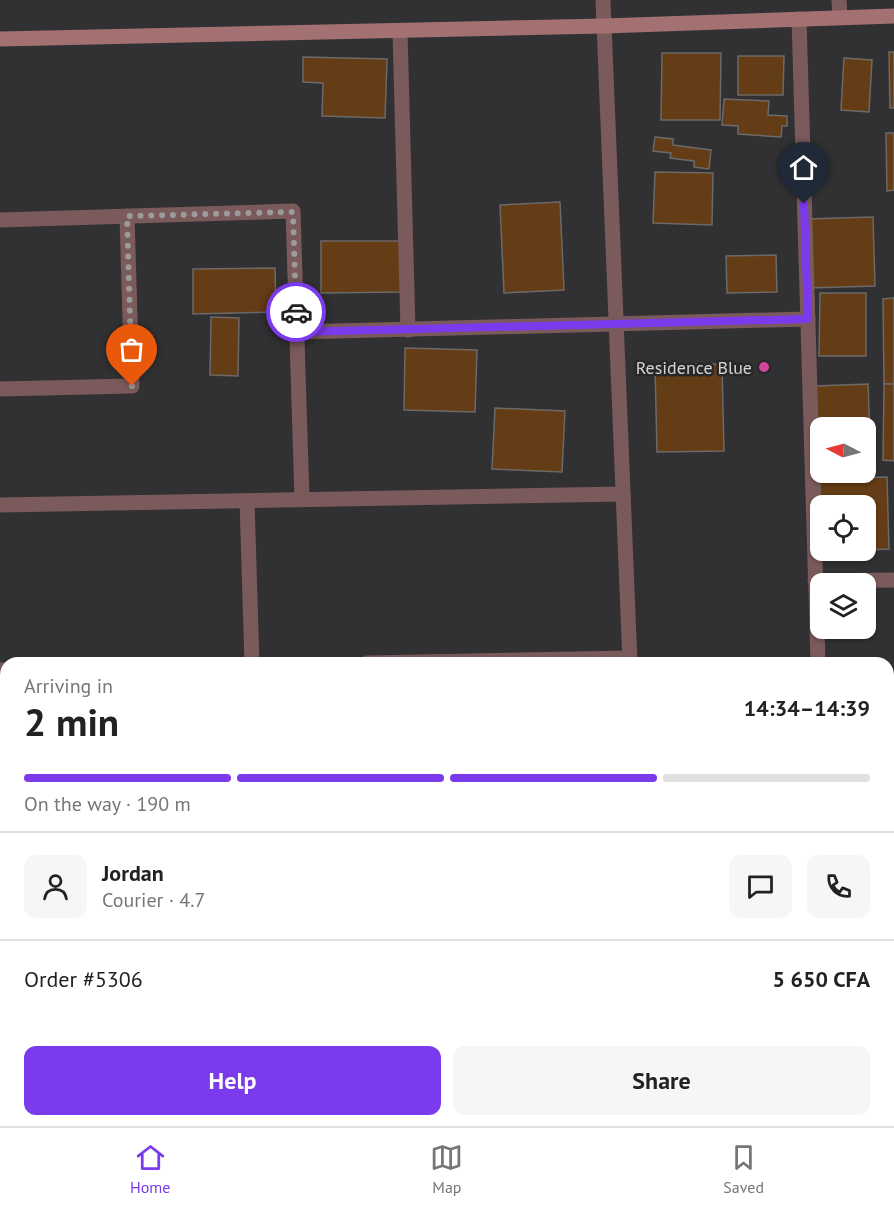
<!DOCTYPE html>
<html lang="en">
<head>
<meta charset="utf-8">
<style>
	:root { --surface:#fff; --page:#f6f6f6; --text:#222; --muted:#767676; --line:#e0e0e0; --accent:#7c3aed }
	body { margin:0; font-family:"PT Sans",sans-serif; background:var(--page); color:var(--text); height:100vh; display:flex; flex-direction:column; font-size:22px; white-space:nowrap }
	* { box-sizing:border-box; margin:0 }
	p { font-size:20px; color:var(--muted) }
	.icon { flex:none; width:33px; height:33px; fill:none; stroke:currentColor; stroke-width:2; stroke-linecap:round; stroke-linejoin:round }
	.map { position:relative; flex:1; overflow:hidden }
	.sheet { position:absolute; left:0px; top:657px; width:894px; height:470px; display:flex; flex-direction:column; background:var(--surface); border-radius:18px 18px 0 0; box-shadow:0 2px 4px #0004 }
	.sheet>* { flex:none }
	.needle { width:39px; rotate:276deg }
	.controls { position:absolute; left:810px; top:417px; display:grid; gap:12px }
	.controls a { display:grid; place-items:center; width:66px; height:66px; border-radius:12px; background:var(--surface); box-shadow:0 2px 4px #0004; font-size:30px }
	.pin { position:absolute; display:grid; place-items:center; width:51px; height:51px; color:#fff; margin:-62px -26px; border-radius:50% 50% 50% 0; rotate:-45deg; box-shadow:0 0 6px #0007 }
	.pin .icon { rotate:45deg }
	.courier { position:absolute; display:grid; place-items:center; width:60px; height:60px; margin:-30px; border:4px solid #7c3aed; border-radius:50%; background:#fff; color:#222; box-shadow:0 2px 8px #0007 }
	.head em { font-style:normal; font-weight:700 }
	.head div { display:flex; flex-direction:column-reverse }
	.head { display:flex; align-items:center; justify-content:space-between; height:102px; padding:0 24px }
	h1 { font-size:39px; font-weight:700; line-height:45px }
	.bar { display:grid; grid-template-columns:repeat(4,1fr); gap:9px 6px; align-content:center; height:72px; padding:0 24px }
	.bar i { height:8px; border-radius:4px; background:var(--line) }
	.bar .current { background:var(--accent) }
	.bar p { grid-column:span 4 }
	.line { display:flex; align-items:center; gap:15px; padding:0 24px; border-top:2px solid var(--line) }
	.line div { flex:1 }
	.round { display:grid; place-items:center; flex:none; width:63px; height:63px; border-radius:12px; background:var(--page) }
	.cta { display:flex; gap:12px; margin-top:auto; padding:12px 24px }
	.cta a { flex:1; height:69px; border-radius:12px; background:var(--accent); color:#fff; font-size:24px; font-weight:700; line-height:69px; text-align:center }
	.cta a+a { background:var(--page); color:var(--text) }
	.menu { display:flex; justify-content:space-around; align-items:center; height:84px; border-top:2px solid var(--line); background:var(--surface); font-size:16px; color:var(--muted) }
	.menu a { display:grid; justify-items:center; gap:3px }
	.menu .current { color:var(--accent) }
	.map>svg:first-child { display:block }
</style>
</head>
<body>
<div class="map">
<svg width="894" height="1126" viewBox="0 0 894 1126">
	<rect width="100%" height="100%" fill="#313032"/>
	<g fill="#643c15" stroke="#6c6a68" stroke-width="1.5">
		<path d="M 889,52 L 894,52 L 894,108 L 890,108 Z"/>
		<path d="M 662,53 L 721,53 L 720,120 L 661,120 Z"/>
		<path d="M 738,56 L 784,56 L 783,95 L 738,95 Z"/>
		<path d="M 303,57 L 387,59 L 385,118 L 322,116 L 323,83 L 303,82 Z"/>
		<path d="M 844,58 L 872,60 L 869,112 L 841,110 Z"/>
		<path d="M 724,99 L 769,101 L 768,115 L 787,116 L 787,126 L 782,126 L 781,137 L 738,134 L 738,126 L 722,125 Z"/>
		<path d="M 886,133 L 894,133 L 894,190 L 887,191 Z"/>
		<path d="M 655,137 L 673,139 L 673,145 L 711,150 L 709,169 L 694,167 L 694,161 L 670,158 L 671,153 L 653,151 Z"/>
		<path d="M 655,172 L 713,173 L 712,225 L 653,223 Z"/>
		<path d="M 560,202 L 564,290 L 504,293 L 500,205 Z"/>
		<path d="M 873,217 L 875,286 L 809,288 L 806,219 Z"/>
		<path d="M 321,241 L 402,241 L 401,292 L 321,293 Z"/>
		<path d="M 776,255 L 777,292 L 727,293 L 726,256 Z"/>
		<path d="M 275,268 L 276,312 L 193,314 L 193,269 Z"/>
		<path d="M 820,293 L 866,293 L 866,356 L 819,356 Z"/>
		<path d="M 894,298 L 894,384 L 884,384 L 883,299 Z"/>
		<path d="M 211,317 L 239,318 L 238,376 L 210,375 Z"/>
		<path d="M 405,348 L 477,350 L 475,412 L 404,410 Z"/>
		<path d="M 722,364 L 724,451 L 657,452 L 655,365 Z"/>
		<path d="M 868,384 L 871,468 L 866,469 L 866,428 L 820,428 L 819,470 L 816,386 Z"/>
		<path d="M 884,384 L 894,384 L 894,461 L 883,460 Z"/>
		<path d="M 495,408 L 565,411 L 562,472 L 492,469 Z"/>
		<path d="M 887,477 L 889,549 L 866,550 L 866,506 L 820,506 L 820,479 Z"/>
	</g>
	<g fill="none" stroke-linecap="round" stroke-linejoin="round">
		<g stroke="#7b5a5b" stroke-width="15">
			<path d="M 603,0 L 630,663"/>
			<path d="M 839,0 L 840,17"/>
			<path d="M 799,19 L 818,663"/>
			<path d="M 400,32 L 408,330"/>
			<path d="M 0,220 L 293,211 L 302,499"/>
			<path d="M 297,332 L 808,319"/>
			<path d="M 0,389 L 132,386 L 127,216"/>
			<path d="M 247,501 L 252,663"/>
			<path d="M 0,505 L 623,494"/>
			<path d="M 815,581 L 894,580"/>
			<path d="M 367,663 L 629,658"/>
			<path d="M 0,670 L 6,670"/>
			<path d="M 888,811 L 894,811"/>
			<path d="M 0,836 L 6,836"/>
			<path d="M 888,950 L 894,949"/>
			<path d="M 888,1103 L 894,1104"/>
			<path d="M 98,1120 L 98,1126"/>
			<path d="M 266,1120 L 266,1126"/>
			<path d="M 434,1120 L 435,1126"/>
			<path d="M 648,1120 L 648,1126"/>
			<path d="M 844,1120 L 845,1126"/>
		</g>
		<path stroke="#a47173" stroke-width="15" d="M 0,39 L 604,26 L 894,16"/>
	</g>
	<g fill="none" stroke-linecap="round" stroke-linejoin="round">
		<path stroke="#9c9b9c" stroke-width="6" stroke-dasharray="0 10.8" d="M 132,386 L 127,216 L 293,212 L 296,312"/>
		<path stroke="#7c3aed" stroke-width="8" d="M 296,312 L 297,332 L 808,319 L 804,204"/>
	</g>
	<circle fill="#d1479c" stroke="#272628" stroke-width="2" cx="764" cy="367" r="6"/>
	<g text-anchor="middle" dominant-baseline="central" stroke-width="5" stroke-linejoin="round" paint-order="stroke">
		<g font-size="18" fill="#d5d4d5" stroke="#272628" text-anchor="end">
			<text x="752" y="367">Residence Blue</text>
		</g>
	</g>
</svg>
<div class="controls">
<a><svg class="needle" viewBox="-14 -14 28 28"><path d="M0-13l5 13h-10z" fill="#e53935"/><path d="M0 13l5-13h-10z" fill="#767676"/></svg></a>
<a><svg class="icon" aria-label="locate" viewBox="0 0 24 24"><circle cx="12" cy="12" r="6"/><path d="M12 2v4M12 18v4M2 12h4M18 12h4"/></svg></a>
<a><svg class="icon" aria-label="layers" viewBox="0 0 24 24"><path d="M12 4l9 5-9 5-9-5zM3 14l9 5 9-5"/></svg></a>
</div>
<div class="pin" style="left:132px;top:386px;background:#ea580c"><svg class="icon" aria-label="bag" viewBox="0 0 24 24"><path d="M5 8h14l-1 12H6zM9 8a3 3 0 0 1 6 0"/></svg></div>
<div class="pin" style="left:804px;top:204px;background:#1f2937"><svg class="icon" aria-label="home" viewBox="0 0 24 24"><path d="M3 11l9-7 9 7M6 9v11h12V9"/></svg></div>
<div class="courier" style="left:296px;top:312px"><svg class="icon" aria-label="car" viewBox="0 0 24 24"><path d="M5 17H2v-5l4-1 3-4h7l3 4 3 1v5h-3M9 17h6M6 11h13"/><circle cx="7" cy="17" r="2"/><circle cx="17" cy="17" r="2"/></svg></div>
<section class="sheet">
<div class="head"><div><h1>2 min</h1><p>Arriving in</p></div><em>14:34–14:39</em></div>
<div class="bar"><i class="current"></i><i class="current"></i><i class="current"></i><i></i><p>On the way · 190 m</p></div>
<div class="line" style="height:108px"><a class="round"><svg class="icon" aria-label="person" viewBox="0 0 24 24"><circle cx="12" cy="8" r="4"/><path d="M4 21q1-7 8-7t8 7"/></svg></a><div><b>Jordan</b><p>Courier · 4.7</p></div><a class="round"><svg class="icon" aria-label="chat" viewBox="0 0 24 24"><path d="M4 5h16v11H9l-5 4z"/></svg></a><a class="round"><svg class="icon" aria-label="phone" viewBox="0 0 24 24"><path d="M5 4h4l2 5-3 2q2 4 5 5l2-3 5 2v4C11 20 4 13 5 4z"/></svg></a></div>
<div class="line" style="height:78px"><div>Order #5306</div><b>5 650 CFA</b></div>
<div class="cta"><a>Help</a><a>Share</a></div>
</section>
</div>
<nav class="menu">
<a class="current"><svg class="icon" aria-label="home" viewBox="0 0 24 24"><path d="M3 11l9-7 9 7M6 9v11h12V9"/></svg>Home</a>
<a><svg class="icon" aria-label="map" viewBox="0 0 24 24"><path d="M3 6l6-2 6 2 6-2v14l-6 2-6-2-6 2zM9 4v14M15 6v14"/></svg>Map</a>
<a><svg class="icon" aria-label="saved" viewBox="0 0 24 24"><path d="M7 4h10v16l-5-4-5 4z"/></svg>Saved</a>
</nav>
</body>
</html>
